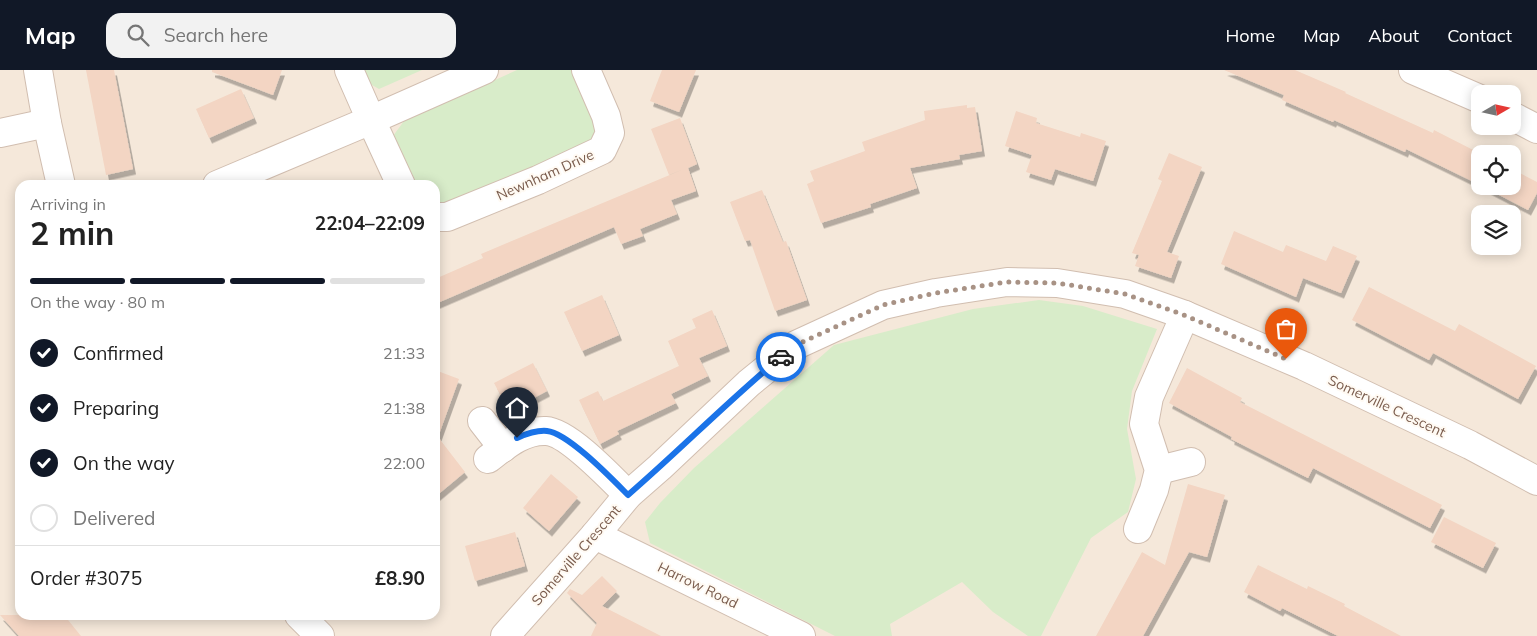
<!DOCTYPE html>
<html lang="en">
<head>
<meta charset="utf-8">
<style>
	:root { --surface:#fff; --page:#f2f2f2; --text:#222; --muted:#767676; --line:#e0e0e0; --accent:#111827 }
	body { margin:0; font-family:Mulish,sans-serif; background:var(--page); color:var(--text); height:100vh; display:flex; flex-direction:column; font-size:19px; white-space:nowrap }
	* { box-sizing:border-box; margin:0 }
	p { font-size:16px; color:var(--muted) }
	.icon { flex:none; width:28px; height:28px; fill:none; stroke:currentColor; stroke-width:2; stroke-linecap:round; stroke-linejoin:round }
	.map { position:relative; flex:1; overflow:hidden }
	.panel { position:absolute; left:15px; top:110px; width:425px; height:440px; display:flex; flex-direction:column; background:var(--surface); border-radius:15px; box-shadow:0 2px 12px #0003 }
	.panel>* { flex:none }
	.needle { width:32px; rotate:81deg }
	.tools { position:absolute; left:1471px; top:15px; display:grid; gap:10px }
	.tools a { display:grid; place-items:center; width:50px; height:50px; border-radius:10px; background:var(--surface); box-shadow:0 2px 12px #0003; font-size:25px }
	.pin { position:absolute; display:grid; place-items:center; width:42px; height:42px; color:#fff; margin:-51px -21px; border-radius:50% 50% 50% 0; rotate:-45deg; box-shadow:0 0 5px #0007 }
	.pin .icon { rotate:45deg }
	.courier { position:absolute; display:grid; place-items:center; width:50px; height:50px; margin:-25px; border:4px solid #1a73e8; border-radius:50%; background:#fff; color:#222; box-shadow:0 1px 6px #0007 }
	.overview em { font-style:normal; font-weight:700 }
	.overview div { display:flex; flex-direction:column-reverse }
	.overview { display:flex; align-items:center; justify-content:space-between; height:85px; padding:0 15px }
	h1 { font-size:32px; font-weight:700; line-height:38px }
	.bar { display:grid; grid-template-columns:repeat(4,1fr); gap:8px 5px; align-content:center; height:60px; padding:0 15px }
	.bar i { height:6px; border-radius:4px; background:var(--line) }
	.bar .selected { background:var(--accent) }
	.bar p { grid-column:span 4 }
	.line { display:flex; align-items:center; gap:12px; padding:0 15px; border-top:1px solid var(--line) }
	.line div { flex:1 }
	ol { padding:0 15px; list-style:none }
	li { display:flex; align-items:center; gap:15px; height:55px }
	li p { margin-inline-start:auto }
	li .icon { padding:5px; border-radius:50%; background:var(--accent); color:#fff; stroke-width:4 }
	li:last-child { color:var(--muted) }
	li i { width:28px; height:28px; border:2px solid var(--line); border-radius:50% }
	header { display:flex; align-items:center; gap:30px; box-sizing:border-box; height:70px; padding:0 25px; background:var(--accent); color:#fff }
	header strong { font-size:24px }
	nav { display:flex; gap:28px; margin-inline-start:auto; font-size:18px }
	.search { width:350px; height:45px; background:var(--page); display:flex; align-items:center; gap:12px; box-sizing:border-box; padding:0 18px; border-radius:15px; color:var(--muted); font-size:19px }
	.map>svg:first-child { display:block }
</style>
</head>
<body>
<header>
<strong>Map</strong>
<div class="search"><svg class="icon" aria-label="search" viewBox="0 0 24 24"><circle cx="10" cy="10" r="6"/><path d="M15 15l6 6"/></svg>Search here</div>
<nav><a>Home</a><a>Map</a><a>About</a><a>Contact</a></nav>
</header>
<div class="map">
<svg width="1537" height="566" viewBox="0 0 1537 566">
	<defs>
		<filter id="shadow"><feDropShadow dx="3" dy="5.5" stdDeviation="0" flood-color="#0004"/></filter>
	</defs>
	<rect width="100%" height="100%" fill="#fdf6ec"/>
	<path fill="#f5e8da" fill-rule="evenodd" d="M 0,0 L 1537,0 L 1537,566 L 0,566 ZM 1480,24 L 1512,24 L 1512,56 L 1480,56 ZM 1480,84 L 1512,84 L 1512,116 L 1480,116 ZM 20,115 L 435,115 L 435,545 L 20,545 ZM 1480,144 L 1512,144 L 1512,176 L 1480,176 Z"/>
	<g fill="#d8ecc9">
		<path d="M 362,0 L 422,0 L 379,19 L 372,15 Z"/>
		<path d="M 517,0 L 571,0 L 594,47 L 598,67 L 591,75 L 435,140 L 435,115 L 411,115 L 393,66 L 404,51 Z"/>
		<path d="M 1039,230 L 1083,236 L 1157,259 L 1132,321 L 1127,359 L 1136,409 L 1128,442 L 1091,468 L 1041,566 L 1028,566 L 993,542 L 962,512 L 890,554 L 892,566 L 835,566 L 650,473 L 645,452 L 660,433 L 694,398 L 834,275 L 973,239 Z"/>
	</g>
	<g fill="#f3d5c3" filter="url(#shadow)">
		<path d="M 86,0 L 114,0 L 133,99 L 106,105 Z"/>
		<path d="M 212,0 L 282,0 L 273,25 L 212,2 Z"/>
		<path d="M 662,0 L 696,0 L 679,42 L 650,31 Z"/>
		<path d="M 1224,0 L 1295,0 L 1346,22 L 1345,23 L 1433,63 L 1434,60 L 1481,84 L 1480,84 L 1480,115 L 1406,79 L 1405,82 L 1334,50 L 1333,52 L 1282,30 L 1284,25 Z"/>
		<path d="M 241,19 L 254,48 L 209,68 L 196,39 Z"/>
		<path d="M 967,35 L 967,38 L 975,37 L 982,81 L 959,85 L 960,89 L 910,98 L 917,118 L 870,134 L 871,137 L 821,153 L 807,114 L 814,111 L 810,101 L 865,81 L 862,72 L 925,50 L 924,41 Z"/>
		<path d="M 1016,41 L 1037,48 L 1036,53 L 1080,67 L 1081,63 L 1106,71 L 1093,111 L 1055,99 L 1051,110 L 1026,102 L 1032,85 L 1005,76 Z"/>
		<path d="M 680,48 L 697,94 L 688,98 L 696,121 L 671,130 L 677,144 L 640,159 L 643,166 L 621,174 L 614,157 L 435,234 L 435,209 L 483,188 L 481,184 L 684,99 L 669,105 L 651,59 Z"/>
		<path d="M 1169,83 L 1202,97 L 1167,182 L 1179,186 L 1171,208 L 1135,196 L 1139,185 L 1132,183 L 1162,111 L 1158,109 Z"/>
		<path d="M 1512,99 L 1537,112 L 1537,123 L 1528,140 L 1482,116 L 1512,116 Z"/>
		<path d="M 762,120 L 783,172 L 786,171 L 807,230 L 775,241 L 750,170 L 745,171 L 730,132 Z"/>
		<path d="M 1234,161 L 1283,182 L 1286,175 L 1326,191 L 1333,176 L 1357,186 L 1341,223 L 1303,208 L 1296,227 L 1221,194 Z"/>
		<path d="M 1369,217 L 1455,261 L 1459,254 L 1536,296 L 1518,329 L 1433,283 L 1429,290 L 1352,250 Z"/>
		<path d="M 602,225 L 619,265 L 582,281 L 564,242 Z"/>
		<path d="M 712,240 L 727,276 L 699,288 L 708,306 L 671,324 L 676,333 L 617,361 L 619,364 L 600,374 L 579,330 L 598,321 L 603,331 L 679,296 L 668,271 L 696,258 L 692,249 Z"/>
		<path d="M 533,293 L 547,321 L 509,341 L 494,313 Z"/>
		<path d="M 1187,298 L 1242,328 L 1240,332 L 1442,435 L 1430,458 L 1313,398 L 1308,408 L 1231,369 L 1232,367 L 1169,333 Z"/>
		<path d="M 435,300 L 459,309 L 438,367 L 465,402 L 435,427 Z"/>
		<path d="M 551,404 L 578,427 L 549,461 L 523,438 Z"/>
		<path d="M 1188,414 L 1225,425 L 1207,487 L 1189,482 L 1143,566 L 1096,566 L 1142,482 L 1165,495 Z"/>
		<path d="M 1444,447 L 1496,473 L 1483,498 L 1431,472 Z"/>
		<path d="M 515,462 L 525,496 L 475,511 L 465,476 Z"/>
		<path d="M 1258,495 L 1307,519 L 1308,516 L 1345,534 L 1344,536 L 1401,566 L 1338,566 L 1282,538 L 1280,541 L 1244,522 Z"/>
		<path d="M 602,506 L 617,521 L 602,536 L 661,566 L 591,566 L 597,553 L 567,523 L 570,519 L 582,525 Z"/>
		<path d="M 0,545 L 64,545 L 81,566 L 19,566 Z"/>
	</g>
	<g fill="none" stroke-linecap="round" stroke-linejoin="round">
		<defs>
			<g id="minor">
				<path d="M 38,0 L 47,53 L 61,115"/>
				<path d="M 1413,0 L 1480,29"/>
				<path d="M 1512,46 L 1537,59"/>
				<path d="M 0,63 L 47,53"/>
				<path d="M 217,115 L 371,50 L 349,0"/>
				<path d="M 401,115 L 371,50 L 484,0"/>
				<path d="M 435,147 L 447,147 L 538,110 L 602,80 L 610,63 L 606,46 L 586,0"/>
				<path d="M 482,351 L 503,378"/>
				<path d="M 488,389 C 505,376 523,360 546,361 C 568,362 612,409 628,425"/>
				<path d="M 1159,400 L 1191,392"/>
				<path d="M 1138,459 L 1154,420 L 1159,400 L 1144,354 L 1149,327 L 1185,245"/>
				<path d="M 595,465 L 801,566"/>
				<path d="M 299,545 L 320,566"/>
				<path d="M 505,566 L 595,465 L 628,425 L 660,397 L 749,313 L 796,275 L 883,235 L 936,223 L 1007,212 L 1057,213 L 1125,224 L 1185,245 L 1304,296 L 1470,375 L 1537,411"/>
			</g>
		</defs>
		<use href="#minor" stroke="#d1beb0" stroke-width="30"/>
		<use href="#minor" stroke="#fff" stroke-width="28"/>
	</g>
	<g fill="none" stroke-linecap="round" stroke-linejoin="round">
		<path stroke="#a89285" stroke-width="5" stroke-dasharray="0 9" d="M 781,287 L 796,275 L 883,235 L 936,223 L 1007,212 L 1057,213 L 1125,224 L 1184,245 L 1286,289"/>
		<path stroke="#1a73e8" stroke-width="6" d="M 517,368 C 526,364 537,360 547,361 C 568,363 612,409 628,425 C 680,380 728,331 781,287"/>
	</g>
	<g text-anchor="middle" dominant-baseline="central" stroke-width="4" stroke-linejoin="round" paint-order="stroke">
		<g font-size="14" fill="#7a5c4d" stroke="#fffaf3">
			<text transform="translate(545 105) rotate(-24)">Newnham Drive</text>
			<text transform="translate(1387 336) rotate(25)">Somerville Crescent</text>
			<text transform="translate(576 485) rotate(-49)">Somerville Crescent</text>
			<text transform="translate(698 515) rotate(26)">Harrow Road</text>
		</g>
	</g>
</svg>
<div class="tools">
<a><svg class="needle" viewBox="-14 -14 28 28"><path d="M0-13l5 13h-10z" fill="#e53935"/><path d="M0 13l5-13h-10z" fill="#767676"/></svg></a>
<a><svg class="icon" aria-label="locate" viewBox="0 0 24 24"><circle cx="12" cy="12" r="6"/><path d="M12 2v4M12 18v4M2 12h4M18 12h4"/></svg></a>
<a><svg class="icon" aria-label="layers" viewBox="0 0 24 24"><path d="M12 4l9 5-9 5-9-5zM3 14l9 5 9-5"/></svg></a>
</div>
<div class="pin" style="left:1286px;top:289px;background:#ea580c"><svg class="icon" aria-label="bag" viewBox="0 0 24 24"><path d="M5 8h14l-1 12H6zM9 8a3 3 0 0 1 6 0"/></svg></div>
<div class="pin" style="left:517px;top:368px;background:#1f2937"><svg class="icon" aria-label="home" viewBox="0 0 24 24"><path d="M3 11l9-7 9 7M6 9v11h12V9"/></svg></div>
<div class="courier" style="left:781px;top:287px"><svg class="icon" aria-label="car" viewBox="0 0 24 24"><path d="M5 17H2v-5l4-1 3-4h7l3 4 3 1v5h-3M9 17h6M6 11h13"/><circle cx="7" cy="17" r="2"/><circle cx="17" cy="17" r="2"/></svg></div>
<section class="panel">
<div class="overview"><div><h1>2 min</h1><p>Arriving in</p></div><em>22:04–22:09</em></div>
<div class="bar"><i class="selected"></i><i class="selected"></i><i class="selected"></i><i></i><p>On the way · 80 m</p></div>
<ol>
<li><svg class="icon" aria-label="check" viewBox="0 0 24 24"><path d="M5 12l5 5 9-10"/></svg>Confirmed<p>21:33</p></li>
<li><svg class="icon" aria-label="check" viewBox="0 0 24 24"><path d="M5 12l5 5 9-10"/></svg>Preparing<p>21:38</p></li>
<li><svg class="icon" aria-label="check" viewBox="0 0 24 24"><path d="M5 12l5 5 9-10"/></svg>On the way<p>22:00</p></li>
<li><i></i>Delivered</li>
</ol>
<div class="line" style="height:65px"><div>Order #3075</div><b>£8.90</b></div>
</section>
</div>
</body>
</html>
